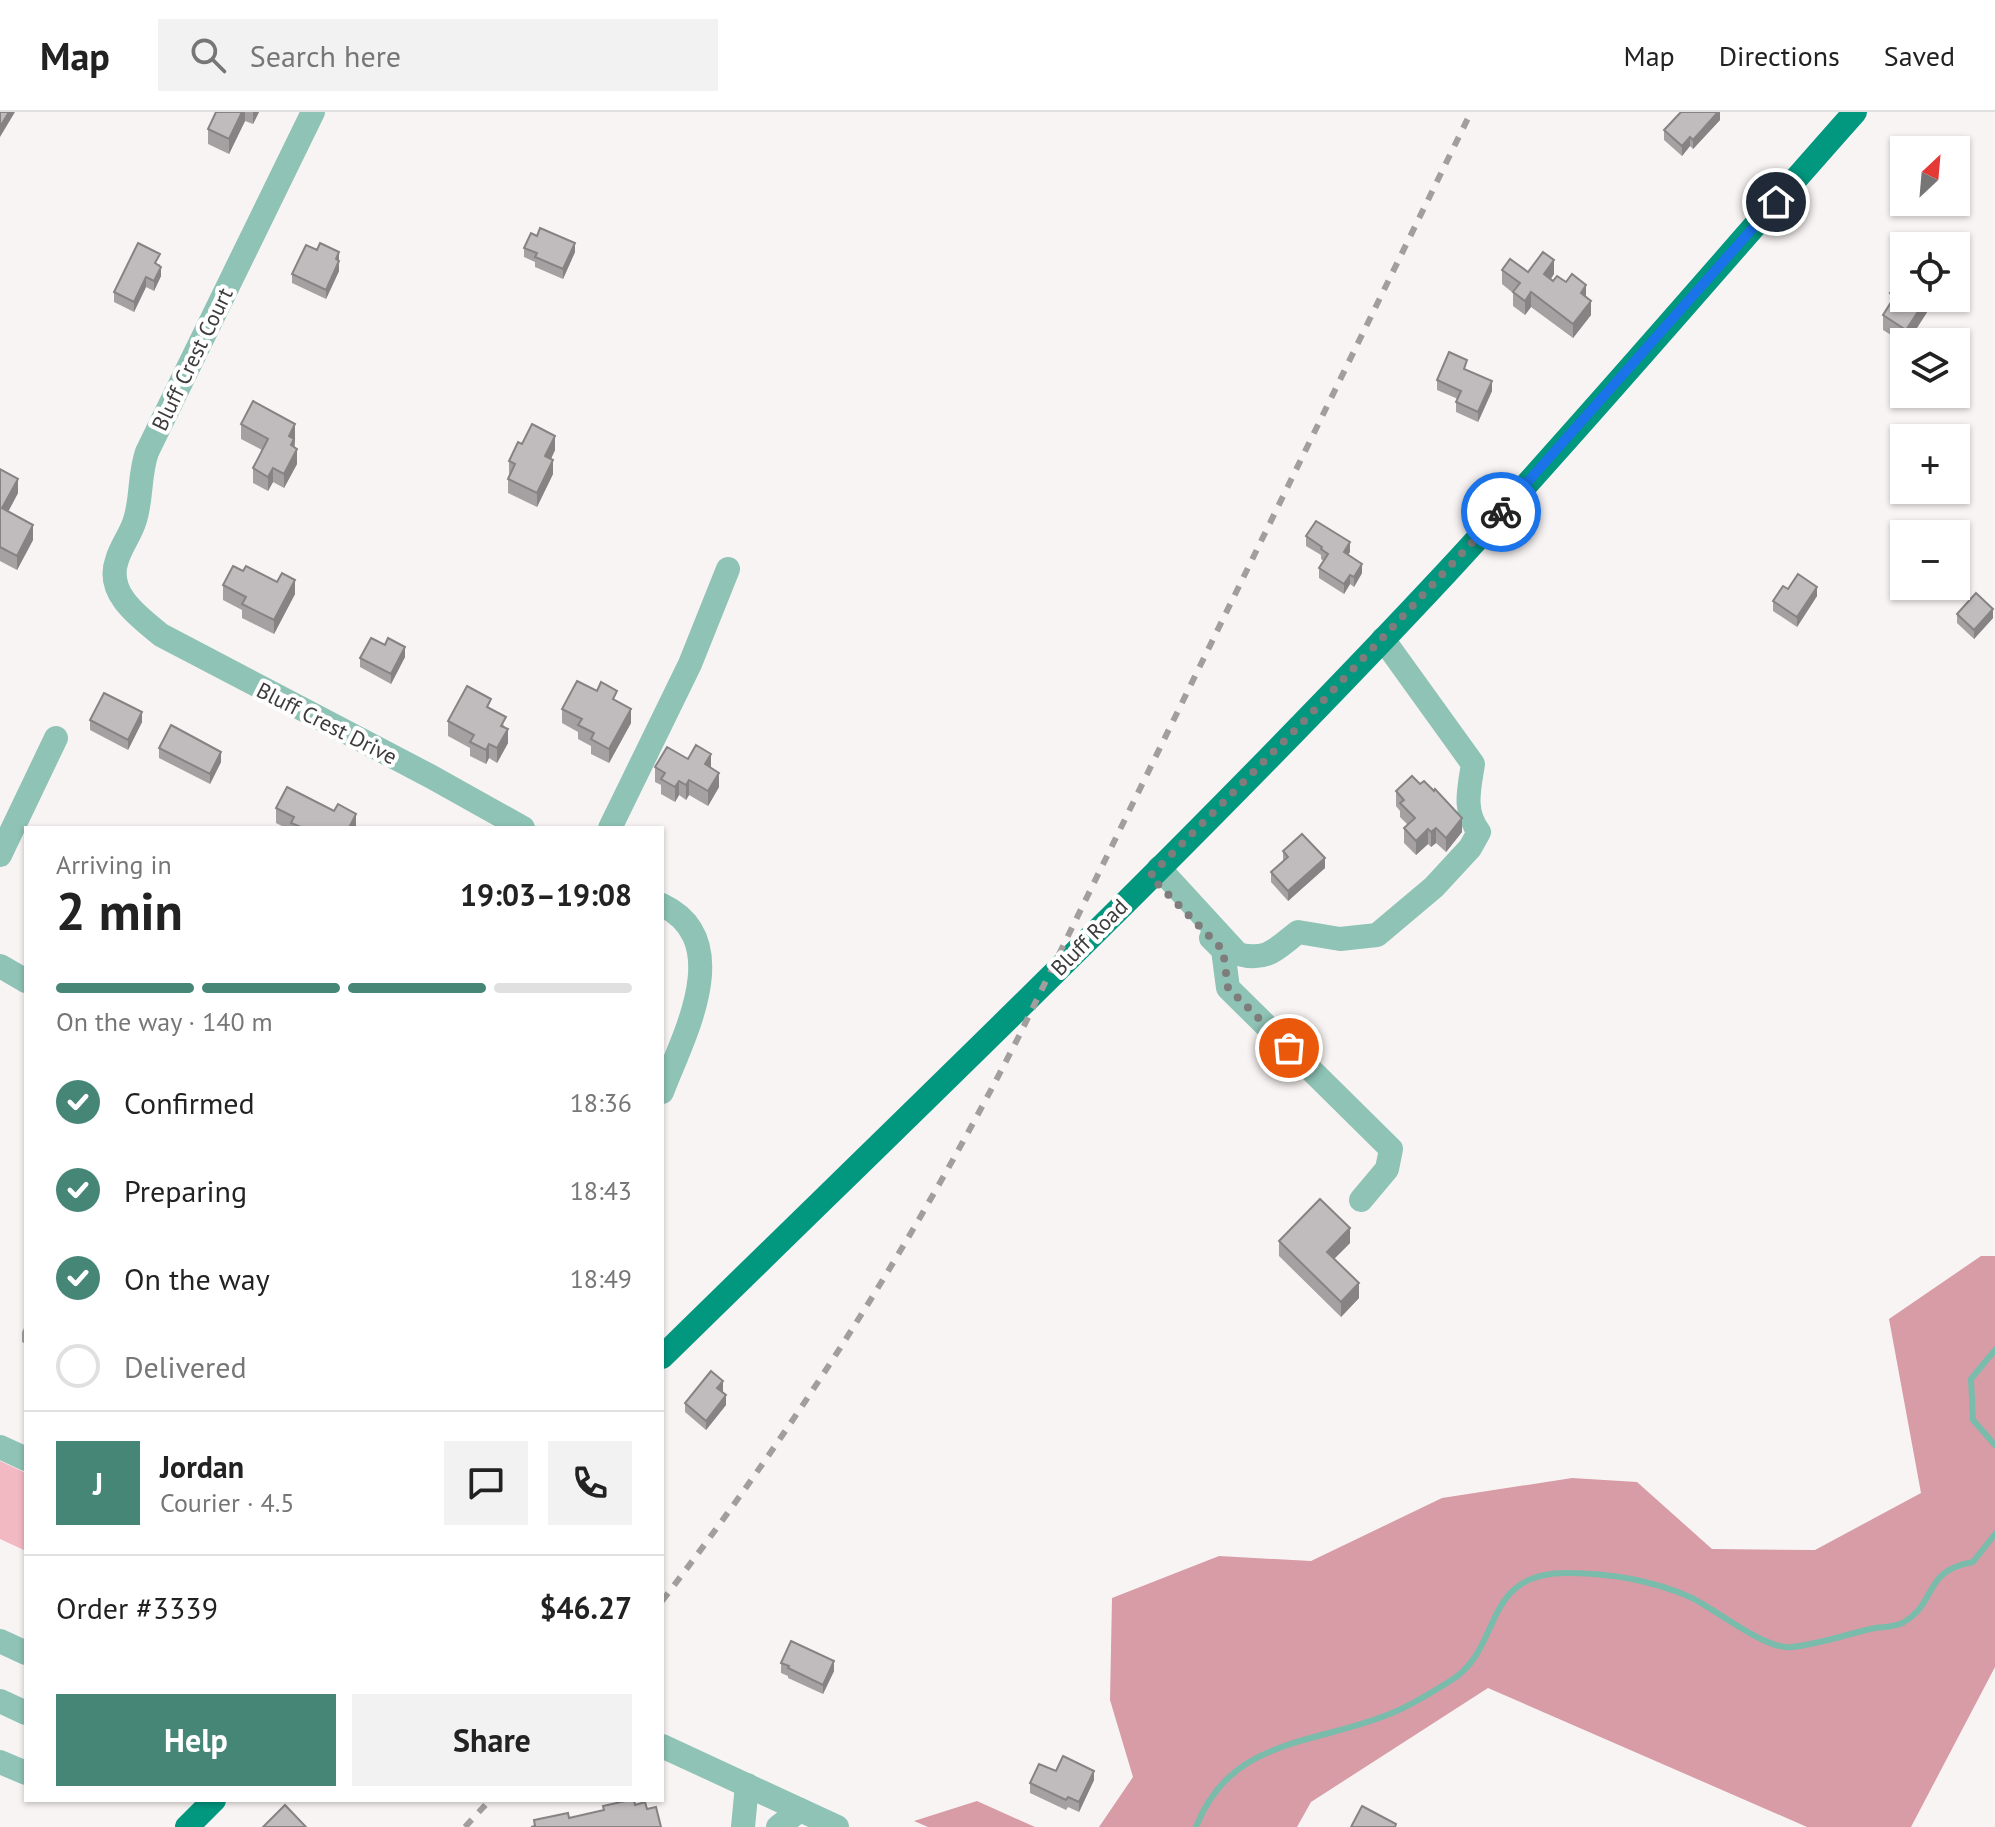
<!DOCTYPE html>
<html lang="en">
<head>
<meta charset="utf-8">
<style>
	:root { --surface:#fff; --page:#f2f2f2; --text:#222; --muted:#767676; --line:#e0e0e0; --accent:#458677 }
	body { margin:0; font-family:"PT Sans",sans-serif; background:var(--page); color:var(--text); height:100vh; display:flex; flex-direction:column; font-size:30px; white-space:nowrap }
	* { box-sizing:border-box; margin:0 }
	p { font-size:26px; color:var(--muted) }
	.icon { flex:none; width:44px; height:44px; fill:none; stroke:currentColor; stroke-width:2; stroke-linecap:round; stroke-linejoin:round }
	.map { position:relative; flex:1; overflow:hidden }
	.panel { position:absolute; left:24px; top:714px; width:640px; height:976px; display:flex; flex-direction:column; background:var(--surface); border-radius:0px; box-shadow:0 2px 6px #0004 }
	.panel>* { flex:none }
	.needle { width:52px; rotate:26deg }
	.fabs { position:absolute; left:1890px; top:24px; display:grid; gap:16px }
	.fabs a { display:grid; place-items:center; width:80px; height:80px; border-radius:0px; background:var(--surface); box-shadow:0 2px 6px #0004; font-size:40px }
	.pin { position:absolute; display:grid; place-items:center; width:68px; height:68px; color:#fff; margin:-34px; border:4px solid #fff; border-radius:50%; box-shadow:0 2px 8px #0007 }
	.courier { position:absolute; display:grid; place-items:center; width:80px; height:80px; margin:-40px; border:6px solid #1a73e8; border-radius:50%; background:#fff; color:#222; box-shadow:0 2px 10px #0007 }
	.summary em { font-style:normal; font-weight:800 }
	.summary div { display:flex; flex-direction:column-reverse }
	.summary { display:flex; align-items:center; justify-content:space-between; height:136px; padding:0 32px }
	h1 { font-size:52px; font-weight:800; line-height:60px }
	.bar { display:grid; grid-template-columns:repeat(4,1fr); gap:12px 8px; align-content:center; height:96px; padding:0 32px }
	.bar i { height:10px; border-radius:6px; background:var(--line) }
	.bar .on { background:var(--accent) }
	.bar p { grid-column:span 4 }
	.line { display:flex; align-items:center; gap:20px; padding:0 32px; border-top:2px solid var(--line) }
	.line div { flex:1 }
	.round { display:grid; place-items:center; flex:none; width:84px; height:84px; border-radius:0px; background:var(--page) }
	ol { padding:0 32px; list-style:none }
	li { display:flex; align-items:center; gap:24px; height:88px }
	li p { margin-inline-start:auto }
	li .icon { padding:8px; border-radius:50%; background:var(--accent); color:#fff; stroke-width:4 }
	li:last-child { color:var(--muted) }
	li i { width:44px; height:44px; border:4px solid var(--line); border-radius:50% }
	.primary-button { display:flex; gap:16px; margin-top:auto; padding:16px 32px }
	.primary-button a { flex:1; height:92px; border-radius:0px; background:var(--accent); color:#fff; font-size:32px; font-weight:800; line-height:92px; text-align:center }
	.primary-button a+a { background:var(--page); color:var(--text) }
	header { display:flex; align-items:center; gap:48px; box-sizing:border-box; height:112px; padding:0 40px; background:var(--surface); border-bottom:2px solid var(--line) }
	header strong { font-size:38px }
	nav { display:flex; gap:44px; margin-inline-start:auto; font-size:28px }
	.search { width:560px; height:72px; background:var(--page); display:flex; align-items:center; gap:20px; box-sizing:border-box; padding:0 28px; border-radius:0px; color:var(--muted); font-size:30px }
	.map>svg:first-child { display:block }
</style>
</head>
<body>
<header>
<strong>Map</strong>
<div class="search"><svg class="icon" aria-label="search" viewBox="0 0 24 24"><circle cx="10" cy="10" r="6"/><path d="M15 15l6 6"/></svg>Search here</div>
<nav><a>Map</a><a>Directions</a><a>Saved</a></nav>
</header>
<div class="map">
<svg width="1995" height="1715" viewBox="0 0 1995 1715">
	<rect width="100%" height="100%" fill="#f9f4f4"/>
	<path fill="#f3b9c3" d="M 0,1349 L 26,1361 L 26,1439 L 0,1427 Z"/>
	<g fill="#d79ca6">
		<path d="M 1981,1144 L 1995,1144 L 1995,1555 L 1911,1715 L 1807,1715 L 1488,1576 L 1311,1690 L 1297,1715 L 1099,1715 L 1133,1665 L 1110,1588 L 1112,1486 L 1219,1444 L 1311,1449 L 1442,1386 L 1572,1366 L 1637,1370 L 1712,1437 L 1815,1438 L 1921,1381 L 1889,1207 Z"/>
		<path d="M 977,1689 L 1035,1715 L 928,1715 L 914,1709 Z"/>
	</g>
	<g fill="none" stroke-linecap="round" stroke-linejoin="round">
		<g stroke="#7abcab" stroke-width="6">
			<path d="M 1995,1238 L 1971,1267 L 1973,1308 L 1995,1333"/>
			<path d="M 1196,1715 C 1231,1624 1317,1633 1392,1601 C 1412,1593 1431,1581 1450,1569 C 1504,1537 1480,1461 1566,1461 C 1609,1461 1649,1467 1690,1485 C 1714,1496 1766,1539 1792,1535 C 1820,1532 1847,1522 1875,1516 C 1884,1515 1896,1515 1904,1510 C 1938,1490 1922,1459 1973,1450 L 1995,1422"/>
		</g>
		<g stroke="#8ec3b5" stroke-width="24">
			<path d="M 313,0 L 147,340 C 139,363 142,386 135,408 C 131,422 121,434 117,448 C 105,481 139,505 161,523 L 430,664 L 523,716"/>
			<path d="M 610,716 L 690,552 L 728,457"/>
			<path d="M 0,743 L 56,626"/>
			<path d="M 1159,756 L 1238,842 C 1267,850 1276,837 1298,820 L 1340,827 L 1377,823 L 1434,775 L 1470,736 L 1479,720 C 1463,699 1469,677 1473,652 L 1383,527"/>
			<path d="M 662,793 C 737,829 682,927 662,980"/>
			<path d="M 1211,826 L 1223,838 L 1228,876 L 1391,1037 L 1387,1057 L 1361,1088"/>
			<path d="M 0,854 L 26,869"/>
			<path d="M 0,1335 L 26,1347"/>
			<path d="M 0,1529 L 26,1541"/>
			<path d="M 0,1589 L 26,1601"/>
			<path d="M 662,1634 L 837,1715"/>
			<path d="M 0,1650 L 26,1661"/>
			<path d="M 743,1715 L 747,1673"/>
			<path d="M 778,1715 L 800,1698"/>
		</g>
		<g stroke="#02977f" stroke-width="24">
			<path d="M 662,1245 C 926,986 1194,731 1447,460 C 1586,310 1719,153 1855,0"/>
			<path d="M 187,1715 L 214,1688"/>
		</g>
		<g stroke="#a29e9e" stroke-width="6" stroke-dasharray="10 10" stroke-linecap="butt">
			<path d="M 662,1489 C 799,1311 917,1124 1019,924 L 1471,0"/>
			<path d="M 465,1715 L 490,1688"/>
		</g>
	</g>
	<g fill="#a5a1a2">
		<path d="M 216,0 L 259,0 L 253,12 L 245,9 L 229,42 L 208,32 L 208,17 Z"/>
		<path d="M 1720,0 L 1720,8 L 1693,37 L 1690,34 L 1682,44 L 1664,28 L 1664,18 Z"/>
		<path d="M 537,124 L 575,140 L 563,167 L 535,155 L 535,150 L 524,145 L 524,136 Z"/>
		<path d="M 317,138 L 339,140 L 339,159 L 326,187 L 292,171 L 292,162 Z"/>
		<path d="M 160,152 L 161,164 L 154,179 L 146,175 L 134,200 L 114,190 L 114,180 Z"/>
		<path d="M 1502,158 L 1554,162 L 1551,167 L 1586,185 L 1591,203 L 1573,226 L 1531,195 L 1525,203 L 1513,194 L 1513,181 L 1502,172 Z"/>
		<path d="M 1895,166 L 1936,186 L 1908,230 L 1904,230 L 1904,231 L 1883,218 L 1883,203 L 1890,191 L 1890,181 L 1895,174 Z"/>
		<path d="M 1467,258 L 1492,279 L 1478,310 L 1456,300 L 1456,290 L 1458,287 L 1437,278 L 1437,268 Z"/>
		<path d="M 241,312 L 295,327 L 294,335 L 297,352 L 284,376 L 273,370 L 268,379 L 253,371 L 253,356 L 262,338 L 241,327 Z"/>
		<path d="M 522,332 L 555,338 L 551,347 L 553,362 L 537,395 L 508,381 L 508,367 L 509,363 L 509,349 Z"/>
		<path d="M 0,357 L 18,381 L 8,400 L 33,428 L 17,458 L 0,449 Z"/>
		<path d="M 1306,424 L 1350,440 L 1348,442 L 1362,461 L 1354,475 L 1350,472 L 1344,482 L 1319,466 L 1319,456 L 1324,449 L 1321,447 L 1321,443 L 1306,434 Z"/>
		<path d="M 243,459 L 277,470 L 295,482 L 274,522 L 242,506 L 242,498 L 223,488 L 223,473 Z"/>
		<path d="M 1788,477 L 1817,484 L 1797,515 L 1773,499 L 1773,489 Z"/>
		<path d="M 1957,502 L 1993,506 L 1974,527 L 1957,511 Z"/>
		<path d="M 385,533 L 405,545 L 391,572 L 360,555 L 360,546 Z"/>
		<path d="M 617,590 L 631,611 L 609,651 L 591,642 L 591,634 L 578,627 L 578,620 L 562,611 L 562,597 Z"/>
		<path d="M 491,597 L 506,616 L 508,631 L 497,651 L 489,646 L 486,652 L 470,644 L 470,636 L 448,624 L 448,609 Z"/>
		<path d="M 90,608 L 142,610 L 128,638 L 90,618 Z"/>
		<path d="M 159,636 L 221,650 L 210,672 L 159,646 Z"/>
		<path d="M 688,647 L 711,656 L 719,675 L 708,694 L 689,683 L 686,688 L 679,683 L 675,690 L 661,682 L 661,673 L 655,670 L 655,655 Z"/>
		<path d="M 1396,679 L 1462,720 L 1446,740 L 1436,731 L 1431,735 L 1428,732 L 1416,743 L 1404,731 L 1404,716 L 1408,713 L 1400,705 L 1400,699 L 1396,694 Z"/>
		<path d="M 276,696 L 356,716 L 286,716 L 276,711 Z"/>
		<path d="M 1283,739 L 1325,756 L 1288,789 L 1271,770 L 1271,760 L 1283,749 Z"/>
		<path d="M 1279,1129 L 1350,1131 L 1334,1147 L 1359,1186 L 1341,1205 L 1279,1144 Z"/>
		<path d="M 26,1212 L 26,1232 L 22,1230 L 22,1220 Z"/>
		<path d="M 723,1279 L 726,1293 L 706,1318 L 685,1300 L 685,1291 Z"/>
		<path d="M 781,1551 L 834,1559 L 823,1582 L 788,1566 L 788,1564 L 781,1561 Z"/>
		<path d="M 1094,1668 L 1079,1700 L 1068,1695 L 1066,1698 L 1030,1681 L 1030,1671 Z"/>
	</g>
	<g fill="#868384">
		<path d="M 9,0 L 15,0 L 0,25 L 0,15 Z"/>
		<path d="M 242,0 L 245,0 L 245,9 L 229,42 L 229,27 Z"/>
		<path d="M 253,0 L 259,0 L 253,12 Z"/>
		<path d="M 1718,0 L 1720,0 L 1720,8 L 1693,37 L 1693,28 Z"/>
		<path d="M 1690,25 L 1690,34 L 1682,44 L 1682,34 Z"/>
		<path d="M 575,131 L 575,140 L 563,167 L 563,157 Z"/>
		<path d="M 339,140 L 339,159 L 326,187 L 326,178 Z"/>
		<path d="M 1554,148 L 1554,162 L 1544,176 L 1544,162 Z"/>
		<path d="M 161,155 L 161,164 L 154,179 L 154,169 Z"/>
		<path d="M 146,165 L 146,175 L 134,200 L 134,190 Z"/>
		<path d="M 1586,173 L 1586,188 L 1581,181 Z"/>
		<path d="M 1531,180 L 1531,195 L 1525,203 L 1525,189 Z"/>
		<path d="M 1927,186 L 1936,186 L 1908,230 L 1906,230 L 1906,218 Z"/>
		<path d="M 1591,189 L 1591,203 L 1573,226 L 1573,212 Z"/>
		<path d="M 1492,269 L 1492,279 L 1478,310 L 1478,300 Z"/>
		<path d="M 295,312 L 295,327 L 294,342 L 289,324 Z"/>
		<path d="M 555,324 L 555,338 L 545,359 L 545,344 Z"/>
		<path d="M 297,337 L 297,352 L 284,376 L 284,362 Z"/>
		<path d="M 553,348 L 553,362 L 537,395 L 537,381 Z"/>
		<path d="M 273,356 L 273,370 L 268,379 L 268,365 Z"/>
		<path d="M 18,367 L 18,381 L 2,411 L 2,396 Z"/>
		<path d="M 33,413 L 33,428 L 17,458 L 17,444 Z"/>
		<path d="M 1350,430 L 1350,440 L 1344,449 L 1344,440 Z"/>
		<path d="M 1362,452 L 1362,461 L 1354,475 L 1354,465 Z"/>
		<path d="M 1350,463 L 1350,472 L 1344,482 L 1344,472 Z"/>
		<path d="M 295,468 L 295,482 L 274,522 L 274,508 Z"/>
		<path d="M 1817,475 L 1817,484 L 1797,515 L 1797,505 Z"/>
		<path d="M 1993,497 L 1993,506 L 1974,527 L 1974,518 Z"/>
		<path d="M 405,535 L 405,545 L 391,572 L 391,562 Z"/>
		<path d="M 631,597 L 631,611 L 609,651 L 609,637 Z"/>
		<path d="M 142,600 L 142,610 L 128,638 L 128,628 Z"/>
		<path d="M 508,617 L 508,631 L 497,651 L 497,636 Z"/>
		<path d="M 489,632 L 489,646 L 486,652 L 486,638 Z"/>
		<path d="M 221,640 L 221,650 L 210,672 L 210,662 Z"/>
		<path d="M 711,642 L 711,657 L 705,652 Z"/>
		<path d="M 719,661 L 719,675 L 708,694 L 708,679 Z"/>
		<path d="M 689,668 L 689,683 L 686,688 L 686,673 Z"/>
		<path d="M 679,669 L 679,683 L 675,690 L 675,675 Z"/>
		<path d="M 356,702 L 356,716 L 349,716 Z"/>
		<path d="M 1462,706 L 1462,720 L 1446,740 L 1446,726 Z"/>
		<path d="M 1436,716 L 1436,731 L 1431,735 L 1431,720 Z"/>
		<path d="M 1428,717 L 1428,732 L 1416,743 L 1416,729 Z"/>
		<path d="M 1325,746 L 1325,756 L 1288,789 L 1288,779 Z"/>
		<path d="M 1350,1116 L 1350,1131 L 1327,1154 L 1327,1140 Z"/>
		<path d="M 1359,1171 L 1359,1186 L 1341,1205 L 1341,1190 Z"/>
		<path d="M 723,1269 L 723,1279 L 717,1285 L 717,1276 Z"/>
		<path d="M 726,1283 L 726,1293 L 706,1318 L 706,1309 Z"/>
		<path d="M 834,1549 L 834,1559 L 823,1582 L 823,1573 Z"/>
		<path d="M 1094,1659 L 1094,1668 L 1079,1700 L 1079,1690 Z"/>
	</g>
	<g fill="#c0bbbc" stroke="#868384" stroke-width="2">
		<path d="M 0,0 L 9,0 L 0,15 Z"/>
		<path d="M 216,0 L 242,0 L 229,27 L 208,17 Z"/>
		<path d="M 1681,0 L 1718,0 L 1693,28 L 1690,25 L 1682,34 L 1664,18 Z"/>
		<path d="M 540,116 L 575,131 L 563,157 L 535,145 L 537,141 L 524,136 L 531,121 L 537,124 Z"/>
		<path d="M 138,131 L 160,142 L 155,151 L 161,155 L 154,169 L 146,165 L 134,190 L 114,180 Z"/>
		<path d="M 320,131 L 339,140 L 336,147 L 339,149 L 326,178 L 292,162 L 306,133 L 317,138 Z"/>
		<path d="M 1543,140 L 1554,148 L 1544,162 L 1553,169 L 1557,164 L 1566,170 L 1572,162 L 1586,173 L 1581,181 L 1591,189 L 1573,212 L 1531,180 L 1525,189 L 1513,180 L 1520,171 L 1502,158 L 1510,147 L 1528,160 Z"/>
		<path d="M 1904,152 L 1904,186 L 1927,186 L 1906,218 L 1883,203 L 1895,184 L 1890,181 L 1899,169 L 1895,166 Z"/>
		<path d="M 1449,240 L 1467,248 L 1464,257 L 1492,269 L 1478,300 L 1456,290 L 1461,279 L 1437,268 Z"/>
		<path d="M 253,289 L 295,312 L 289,324 L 294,327 L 291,333 L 297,337 L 284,362 L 273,356 L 268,365 L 253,356 L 268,327 L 241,312 Z"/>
		<path d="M 532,312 L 555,324 L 545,344 L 553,348 L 537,381 L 508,367 L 515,352 L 509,349 L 518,330 L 522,332 Z"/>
		<path d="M 0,357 L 18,367 L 2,396 L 33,413 L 17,444 L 0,435 Z"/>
		<path d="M 1316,409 L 1350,430 L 1344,440 L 1362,452 L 1354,465 L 1350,463 L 1344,472 L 1319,456 L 1328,442 L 1321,437 L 1322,435 L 1306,424 Z"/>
		<path d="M 233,454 L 243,459 L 246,454 L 277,470 L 282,461 L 295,468 L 274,508 L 242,492 L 246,485 L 223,473 Z"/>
		<path d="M 1798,462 L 1817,475 L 1797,505 L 1773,489 L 1783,474 L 1788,477 Z"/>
		<path d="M 1976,481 L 1993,497 L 1974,518 L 1957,502 Z"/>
		<path d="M 371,526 L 385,533 L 388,526 L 405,535 L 391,562 L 360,546 Z"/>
		<path d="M 577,569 L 597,579 L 601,570 L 617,579 L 613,587 L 631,597 L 609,637 L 591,627 L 594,621 L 578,613 L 582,607 L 562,597 Z"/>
		<path d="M 467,574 L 491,587 L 487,595 L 506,605 L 501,614 L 508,617 L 497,636 L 489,632 L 486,638 L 470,630 L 474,623 L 448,609 Z"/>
		<path d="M 104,581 L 142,600 L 128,628 L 90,608 Z"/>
		<path d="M 171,613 L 221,640 L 210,662 L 159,636 Z"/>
		<path d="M 696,633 L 711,642 L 705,652 L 719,661 L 708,679 L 689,668 L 686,673 L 679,669 L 675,675 L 661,667 L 665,661 L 655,655 L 667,635 L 688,647 Z"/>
		<path d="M 1412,664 L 1420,672 L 1424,669 L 1434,679 L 1435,677 L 1462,706 L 1446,726 L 1436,716 L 1431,720 L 1428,717 L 1416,729 L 1404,716 L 1415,706 L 1400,691 L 1404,688 L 1396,679 Z"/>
		<path d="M 287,675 L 334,699 L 338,692 L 356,702 L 349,716 L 303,716 L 291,711 L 294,705 L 276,696 Z"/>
		<path d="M 1302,722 L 1325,746 L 1288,779 L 1271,760 L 1288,745 L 1283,739 Z"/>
		<path d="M 1320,1087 L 1350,1116 L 1327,1140 L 1359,1171 L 1341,1190 L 1279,1129 Z"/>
		<path d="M 711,1259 L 723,1269 L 717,1276 L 726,1283 L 706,1309 L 685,1291 Z"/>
		<path d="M 791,1529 L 834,1549 L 823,1573 L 788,1556 L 789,1554 L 781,1551 Z"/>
		<path d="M 1063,1644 L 1094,1659 L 1079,1690 L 1068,1685 L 1066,1688 L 1030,1671 L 1039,1652 L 1056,1659 Z"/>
		<path d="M 630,1688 L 634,1688 L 635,1693 L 645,1690 L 647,1697 L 656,1695 L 661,1715 L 531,1715 L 535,1714 L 534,1708 L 568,1701 L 569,1706 L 604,1698 L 603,1694 Z"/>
		<path d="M 285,1693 L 306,1715 L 263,1715 Z"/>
		<path d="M 1362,1694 L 1396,1712 L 1395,1715 L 1351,1715 Z"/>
	</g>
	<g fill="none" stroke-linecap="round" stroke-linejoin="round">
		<path stroke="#7f7c7c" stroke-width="8" stroke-dasharray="0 14.4" d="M 1289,936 L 1228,876 L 1223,838 L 1150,764 L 1305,608 L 1501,400"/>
		<path stroke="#1a73e8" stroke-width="10" d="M 1501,400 L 1776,90"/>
	</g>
	<g text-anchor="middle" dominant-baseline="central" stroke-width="8" stroke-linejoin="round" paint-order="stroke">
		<g font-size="22" fill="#3d3b3b" stroke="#fff">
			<text transform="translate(192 247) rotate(-64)">Bluff Crest Court</text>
			<text transform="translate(327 611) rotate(27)">Bluff Crest Drive</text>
			<text transform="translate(1089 825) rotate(-45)">Bluff Road</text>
		</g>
	</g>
</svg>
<div class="fabs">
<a><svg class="needle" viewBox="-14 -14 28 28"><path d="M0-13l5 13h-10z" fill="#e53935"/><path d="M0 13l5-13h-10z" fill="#767676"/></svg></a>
<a><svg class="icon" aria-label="locate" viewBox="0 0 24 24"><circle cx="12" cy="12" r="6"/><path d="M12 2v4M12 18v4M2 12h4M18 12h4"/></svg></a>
<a><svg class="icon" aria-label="layers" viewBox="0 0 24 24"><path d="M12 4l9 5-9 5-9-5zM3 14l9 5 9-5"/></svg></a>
<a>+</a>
<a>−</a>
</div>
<div class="pin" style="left:1289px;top:936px;background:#ea580c"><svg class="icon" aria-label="bag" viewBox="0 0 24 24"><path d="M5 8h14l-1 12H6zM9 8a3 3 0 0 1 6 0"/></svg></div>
<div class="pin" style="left:1776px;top:90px;background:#1f2937"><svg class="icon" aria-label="home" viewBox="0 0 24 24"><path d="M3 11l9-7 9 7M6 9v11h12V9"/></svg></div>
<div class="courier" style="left:1501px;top:400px"><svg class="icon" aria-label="bike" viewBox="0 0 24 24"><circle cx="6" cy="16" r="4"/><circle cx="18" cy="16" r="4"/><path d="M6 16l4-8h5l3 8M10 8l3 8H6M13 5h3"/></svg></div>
<section class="panel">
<div class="summary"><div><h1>2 min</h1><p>Arriving in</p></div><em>19:03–19:08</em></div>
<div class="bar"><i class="on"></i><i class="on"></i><i class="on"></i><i></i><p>On the way · 140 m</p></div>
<ol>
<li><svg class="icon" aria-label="check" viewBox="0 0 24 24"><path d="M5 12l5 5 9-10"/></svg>Confirmed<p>18:36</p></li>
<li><svg class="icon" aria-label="check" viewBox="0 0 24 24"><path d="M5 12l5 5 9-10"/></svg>Preparing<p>18:43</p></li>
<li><svg class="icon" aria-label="check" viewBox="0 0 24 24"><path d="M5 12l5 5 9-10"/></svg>On the way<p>18:49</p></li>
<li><i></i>Delivered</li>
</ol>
<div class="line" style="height:144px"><b class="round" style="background:var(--accent);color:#fff">J</b><div><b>Jordan</b><p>Courier · 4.5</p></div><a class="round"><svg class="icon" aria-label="chat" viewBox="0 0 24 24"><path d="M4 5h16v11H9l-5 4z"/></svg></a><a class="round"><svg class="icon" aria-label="phone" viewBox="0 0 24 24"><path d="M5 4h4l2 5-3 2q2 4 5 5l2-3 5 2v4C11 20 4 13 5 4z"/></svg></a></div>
<div class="line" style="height:104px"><div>Order #3339</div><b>$46.27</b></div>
<div class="primary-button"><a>Help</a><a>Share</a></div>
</section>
</div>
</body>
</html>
